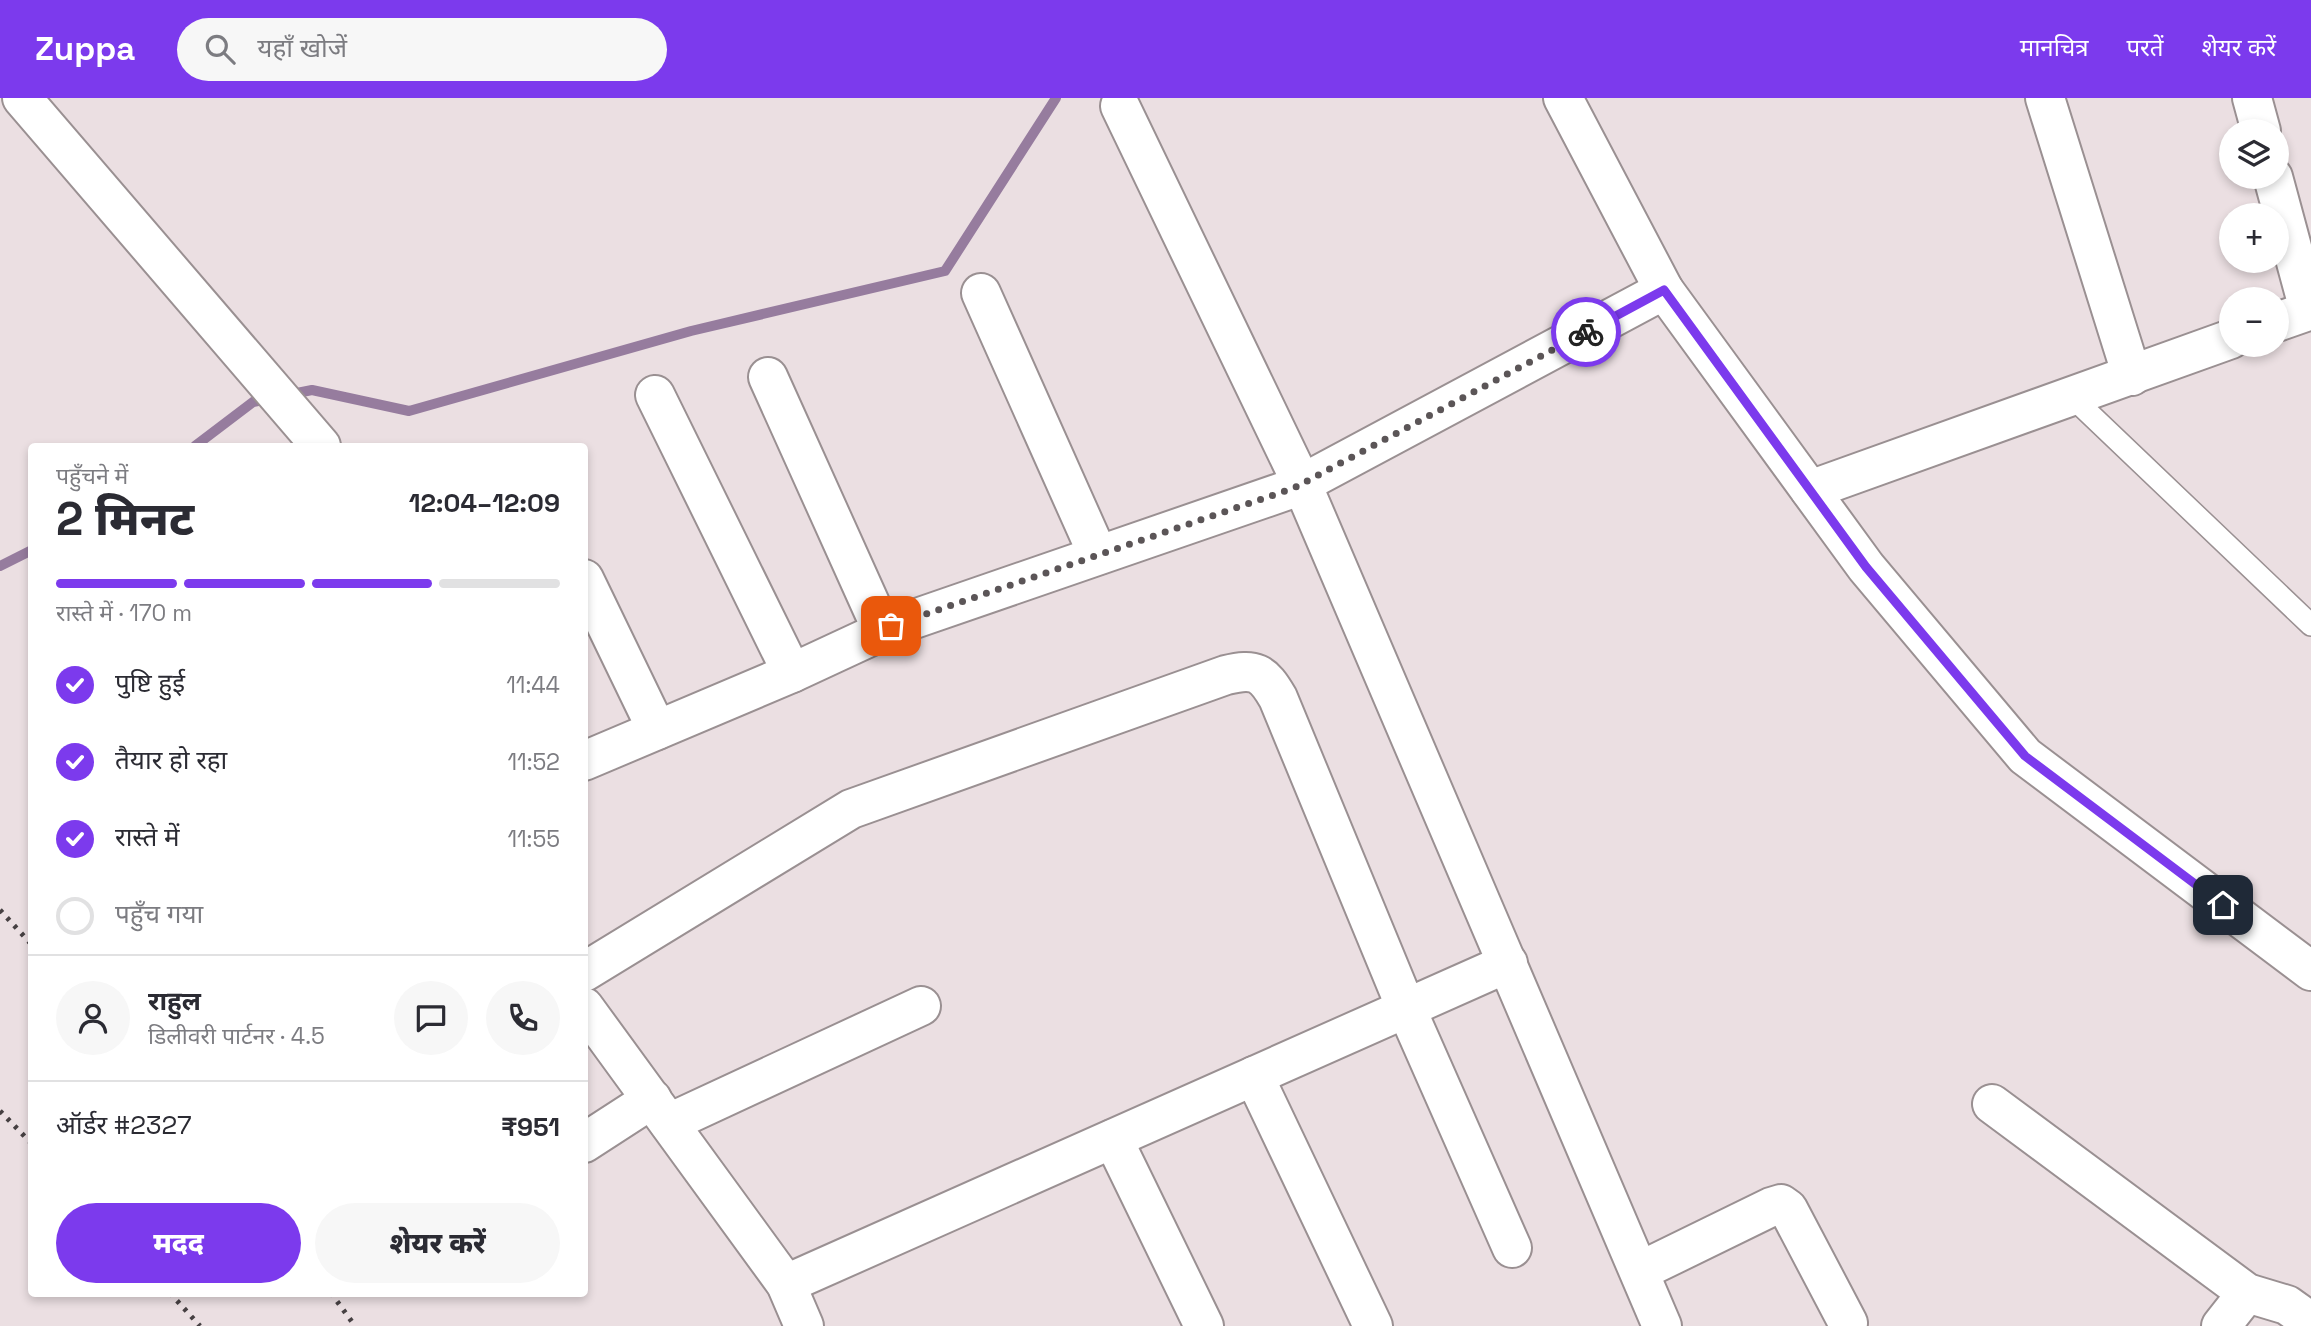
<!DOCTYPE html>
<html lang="hi">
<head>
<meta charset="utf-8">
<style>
	:root { --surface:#fff; --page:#f7f7f7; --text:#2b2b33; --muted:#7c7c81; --line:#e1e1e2; --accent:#7c3aed }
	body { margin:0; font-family:"Space Grotesk","Noto Sans Devanagari",sans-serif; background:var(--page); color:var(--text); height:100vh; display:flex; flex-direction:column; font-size:26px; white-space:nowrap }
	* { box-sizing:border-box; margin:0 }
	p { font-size:23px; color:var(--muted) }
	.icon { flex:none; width:38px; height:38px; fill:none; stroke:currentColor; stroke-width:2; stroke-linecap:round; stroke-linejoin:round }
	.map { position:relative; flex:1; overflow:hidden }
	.details { position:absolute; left:28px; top:345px; width:560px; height:854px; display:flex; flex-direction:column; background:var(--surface); border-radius:7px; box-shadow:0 4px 10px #0003 }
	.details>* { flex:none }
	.buttons { position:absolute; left:2219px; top:21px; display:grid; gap:14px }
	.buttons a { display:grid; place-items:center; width:70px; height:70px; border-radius:50%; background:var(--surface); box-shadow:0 4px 10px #0003; font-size:35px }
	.pin { position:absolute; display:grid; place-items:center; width:60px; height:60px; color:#fff; margin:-30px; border-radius:14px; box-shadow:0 4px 10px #0006 }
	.courier { position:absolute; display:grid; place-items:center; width:70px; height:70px; margin:-35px; border:5px solid #7c3aed; border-radius:50%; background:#fff; color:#222; box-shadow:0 2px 9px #0007 }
	.overview em { font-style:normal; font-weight:800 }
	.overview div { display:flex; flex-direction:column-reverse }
	.overview { display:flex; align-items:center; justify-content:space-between; height:119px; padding:0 28px }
	h1 { font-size:46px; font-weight:800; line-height:52px }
	.bar { display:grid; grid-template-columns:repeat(4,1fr); gap:10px 7px; align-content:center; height:84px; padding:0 28px }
	.bar i { height:9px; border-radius:5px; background:var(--line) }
	.bar .current { background:var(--accent) }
	.bar p { grid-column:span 4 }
	.line { display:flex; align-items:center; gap:18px; padding:0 28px; border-top:2px solid var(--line) }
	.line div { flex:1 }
	.round { display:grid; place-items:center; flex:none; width:74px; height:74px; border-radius:37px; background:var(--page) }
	ol { padding:0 28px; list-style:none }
	li { display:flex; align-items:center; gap:21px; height:77px }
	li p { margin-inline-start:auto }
	li .icon { padding:7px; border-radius:50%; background:var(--accent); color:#fff; stroke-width:4 }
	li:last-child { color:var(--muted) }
	li i { width:38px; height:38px; border:4px solid var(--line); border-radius:50% }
	.action { display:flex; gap:14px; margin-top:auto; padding:14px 28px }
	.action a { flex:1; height:80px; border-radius:42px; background:var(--accent); color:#fff; font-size:28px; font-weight:800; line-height:80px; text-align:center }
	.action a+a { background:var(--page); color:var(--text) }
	header { display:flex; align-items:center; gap:42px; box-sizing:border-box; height:98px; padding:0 35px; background:var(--accent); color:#fff }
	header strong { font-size:33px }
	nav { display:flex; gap:38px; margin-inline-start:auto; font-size:24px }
	.search { width:490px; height:63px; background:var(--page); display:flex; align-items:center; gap:18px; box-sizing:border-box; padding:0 24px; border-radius:38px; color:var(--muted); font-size:26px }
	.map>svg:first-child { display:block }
</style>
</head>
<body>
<header>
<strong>Zuppa</strong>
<div class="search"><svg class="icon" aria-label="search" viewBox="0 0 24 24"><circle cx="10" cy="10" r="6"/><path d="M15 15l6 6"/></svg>यहाँ खोजें</div>
<nav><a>मानचित्र</a><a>परतें</a><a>शेयर करें</a></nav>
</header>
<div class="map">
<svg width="2311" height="1228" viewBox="0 0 2311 1228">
	<rect width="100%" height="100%" fill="#ebdfe2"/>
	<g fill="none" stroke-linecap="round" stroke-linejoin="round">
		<g stroke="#967c9e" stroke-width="10">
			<path d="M 287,297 L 312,292 L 409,313 L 691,233 L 945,173 L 1056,0"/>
			<path d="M 195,348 L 253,304 L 268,301"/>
			<path d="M 0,468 L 32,452"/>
		</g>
		<defs>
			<path id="service" d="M 2072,299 L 2311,527"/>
			<g id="minor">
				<path d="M 22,0 L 321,348"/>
				<path d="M 2045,0 L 2132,278"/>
				<path d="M 2252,0 L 2261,33"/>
				<path d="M 1120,8 L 1302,386 L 1662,1228"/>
				<path d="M 2273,79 L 2309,212"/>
				<path d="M 981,195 L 1098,457"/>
				<path d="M 2277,224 L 2311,212"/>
				<path d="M 768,279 L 882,532"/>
				<path d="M 655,297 L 792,575"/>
				<path d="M 1810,392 L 2231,241"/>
				<path d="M 584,481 L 657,632"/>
				<path d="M 584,663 L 792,575 L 891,529 L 1294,390 L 1664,192"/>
				<path d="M 584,874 L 851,711 L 1226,577 C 1255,570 1263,574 1278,600 L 1406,910 L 1512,1150"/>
				<path d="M 584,909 L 786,1186 L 804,1228"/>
				<path d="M 1254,978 L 1373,1228"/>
				<path d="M 1992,1006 L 2247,1195 L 2287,1207 L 2311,1224"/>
				<path d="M 669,1025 L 921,908"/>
				<path d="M 1113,1041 L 1204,1228"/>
				<path d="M 584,1045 L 652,1001"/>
				<path d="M 1640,1173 L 1771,1109 L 1781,1106 L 1788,1111 L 1848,1225"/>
				<path d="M 786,1186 L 1508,865"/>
				<path d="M 2221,1228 L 2247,1195"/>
			</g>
			<path id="secondary" d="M 1563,0 L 1664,192 L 1866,469 L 2025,658 L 2311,873"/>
		</defs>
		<use href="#service" stroke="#9a9092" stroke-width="24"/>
		<use href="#minor" stroke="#9a9092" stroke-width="42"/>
		<use href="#secondary" stroke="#9a9092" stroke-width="42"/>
		<use href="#service" stroke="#fff" stroke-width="21"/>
		<use href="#minor" stroke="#fff" stroke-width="38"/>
		<use href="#secondary" stroke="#fff" stroke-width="38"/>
		<g stroke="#464042" stroke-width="5" stroke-dasharray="3.5 7" stroke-linecap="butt">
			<path d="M 0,812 L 32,847"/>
			<path d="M 0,1013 L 32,1046"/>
			<path d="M 170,1195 L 200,1228"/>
			<path d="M 331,1195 L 355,1228"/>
		</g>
	</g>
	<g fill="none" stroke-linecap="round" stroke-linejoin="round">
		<path stroke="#5b5557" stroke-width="7" stroke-dasharray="0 12.6" d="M 891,528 L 1294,390 L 1586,234"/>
		<path stroke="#7c3aed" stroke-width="9" d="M 1586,234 L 1664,192 L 1866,469 L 2025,658 L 2223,807"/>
	</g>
</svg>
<div class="buttons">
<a><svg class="icon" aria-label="layers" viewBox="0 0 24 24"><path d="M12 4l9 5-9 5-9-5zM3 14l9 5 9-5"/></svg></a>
<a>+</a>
<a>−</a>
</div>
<div class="pin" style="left:891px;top:528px;background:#ea580c"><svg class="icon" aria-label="bag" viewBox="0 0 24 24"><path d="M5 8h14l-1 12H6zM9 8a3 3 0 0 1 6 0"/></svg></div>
<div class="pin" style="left:2223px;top:807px;background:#1f2937"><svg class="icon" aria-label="home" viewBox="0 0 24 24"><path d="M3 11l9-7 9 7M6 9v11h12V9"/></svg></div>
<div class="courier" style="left:1586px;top:234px"><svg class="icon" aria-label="bike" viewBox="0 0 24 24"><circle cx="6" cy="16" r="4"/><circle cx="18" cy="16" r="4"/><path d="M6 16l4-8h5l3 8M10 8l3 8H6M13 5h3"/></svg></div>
<section class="details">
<div class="overview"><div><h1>2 मिनट</h1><p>पहुँचने में</p></div><em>12:04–12:09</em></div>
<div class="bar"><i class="current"></i><i class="current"></i><i class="current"></i><i></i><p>रास्ते में · 170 m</p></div>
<ol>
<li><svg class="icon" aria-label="check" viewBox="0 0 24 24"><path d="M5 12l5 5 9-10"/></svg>पुष्टि हुई<p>11:44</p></li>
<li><svg class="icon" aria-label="check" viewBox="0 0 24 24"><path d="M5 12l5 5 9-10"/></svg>तैयार हो रहा<p>11:52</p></li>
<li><svg class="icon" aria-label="check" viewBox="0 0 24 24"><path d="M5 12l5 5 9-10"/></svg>रास्ते में<p>11:55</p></li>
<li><i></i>पहुँच गया</li>
</ol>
<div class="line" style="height:126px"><a class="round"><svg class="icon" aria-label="person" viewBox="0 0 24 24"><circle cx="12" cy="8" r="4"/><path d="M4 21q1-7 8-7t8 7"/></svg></a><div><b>राहुल</b><p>डिलीवरी पार्टनर · 4.5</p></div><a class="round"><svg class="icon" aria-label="chat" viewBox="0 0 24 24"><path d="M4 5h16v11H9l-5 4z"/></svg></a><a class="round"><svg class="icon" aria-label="phone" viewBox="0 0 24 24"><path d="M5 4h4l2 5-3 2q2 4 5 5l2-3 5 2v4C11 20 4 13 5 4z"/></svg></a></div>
<div class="line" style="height:91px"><div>ऑर्डर #2327</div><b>₹951</b></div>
<div class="action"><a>मदद</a><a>शेयर करें</a></div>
</section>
</div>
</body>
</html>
